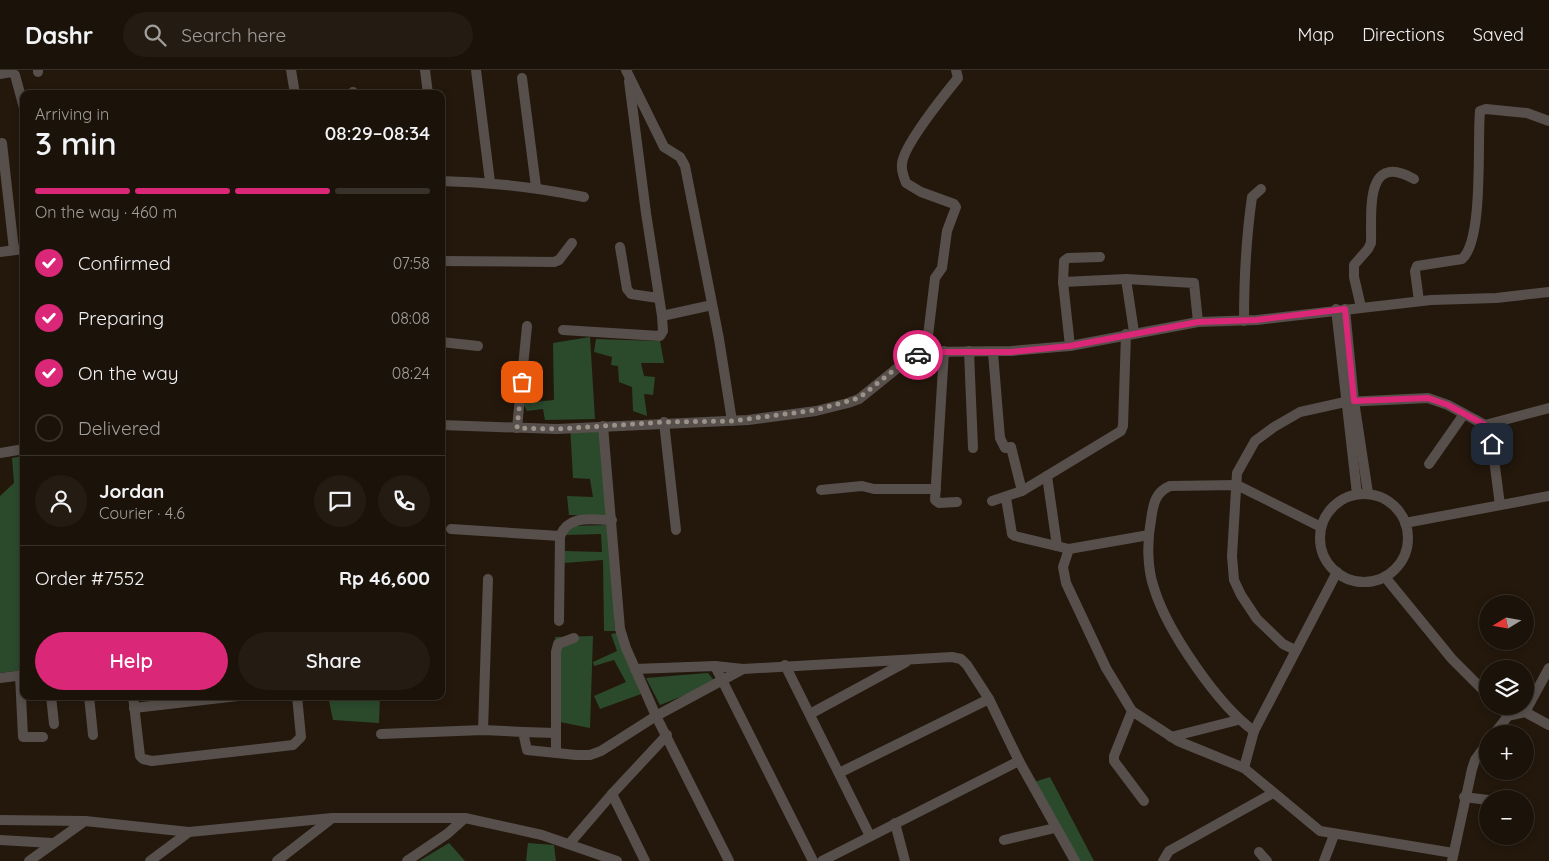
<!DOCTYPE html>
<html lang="en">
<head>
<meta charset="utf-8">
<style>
	:root { --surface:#1b1209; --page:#241b12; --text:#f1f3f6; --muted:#a09e9c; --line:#39322a; --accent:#db2777 }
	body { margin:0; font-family:Quicksand,sans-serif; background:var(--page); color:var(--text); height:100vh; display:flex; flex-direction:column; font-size:19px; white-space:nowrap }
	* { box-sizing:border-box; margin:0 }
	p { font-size:16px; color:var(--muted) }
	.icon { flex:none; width:28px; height:28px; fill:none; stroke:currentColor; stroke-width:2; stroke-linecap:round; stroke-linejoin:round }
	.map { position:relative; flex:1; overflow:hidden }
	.sheet { position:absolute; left:20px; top:20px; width:425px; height:610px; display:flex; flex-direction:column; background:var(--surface); border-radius:10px; box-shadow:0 2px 8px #0003,0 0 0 1px var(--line) }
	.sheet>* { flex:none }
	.needle { width:32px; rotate:259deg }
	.buttons { position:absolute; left:1479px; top:525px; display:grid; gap:10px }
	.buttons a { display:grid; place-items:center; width:55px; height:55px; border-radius:50%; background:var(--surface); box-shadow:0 2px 8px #0003,0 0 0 1px var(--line); font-size:25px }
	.pin { position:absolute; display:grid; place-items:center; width:42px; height:42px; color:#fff; margin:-21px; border-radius:10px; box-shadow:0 2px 8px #0006 }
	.courier { position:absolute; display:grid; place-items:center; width:50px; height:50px; margin:-25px; border:4px solid #db2777; border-radius:50%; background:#fff; color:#222; box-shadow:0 1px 6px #0007 }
	.headline em { font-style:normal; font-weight:600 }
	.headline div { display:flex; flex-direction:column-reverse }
	.headline { display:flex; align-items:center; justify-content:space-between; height:85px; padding:0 15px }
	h1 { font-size:32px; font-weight:600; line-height:38px }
	.bar { display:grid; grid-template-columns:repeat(4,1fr); gap:8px 5px; align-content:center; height:60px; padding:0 15px }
	.bar i { height:6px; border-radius:4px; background:var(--line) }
	.bar .current { background:var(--accent) }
	.bar p { grid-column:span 4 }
	.line { display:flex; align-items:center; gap:12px; padding:0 15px; border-top:1px solid var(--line) }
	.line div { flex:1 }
	.round { display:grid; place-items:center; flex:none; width:52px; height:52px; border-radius:26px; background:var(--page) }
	ol { padding:0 15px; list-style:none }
	li { display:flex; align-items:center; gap:15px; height:55px }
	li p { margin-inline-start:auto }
	li .icon { padding:5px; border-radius:50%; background:var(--accent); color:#fff; stroke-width:4 }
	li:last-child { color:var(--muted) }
	li i { width:28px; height:28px; border:2px solid var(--line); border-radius:50% }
	.primary-button { display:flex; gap:10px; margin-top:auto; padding:10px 15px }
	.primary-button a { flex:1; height:58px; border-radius:30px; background:var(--accent); color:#fff; font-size:20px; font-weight:600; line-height:58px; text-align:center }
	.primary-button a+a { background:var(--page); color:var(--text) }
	header { display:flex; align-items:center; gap:30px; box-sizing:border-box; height:70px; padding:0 25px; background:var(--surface); border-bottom:1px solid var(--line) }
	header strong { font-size:24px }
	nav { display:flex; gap:28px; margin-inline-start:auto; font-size:18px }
	.search { width:350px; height:45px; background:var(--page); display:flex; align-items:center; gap:12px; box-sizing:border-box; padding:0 18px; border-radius:28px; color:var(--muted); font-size:19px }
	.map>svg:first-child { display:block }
</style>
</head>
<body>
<header>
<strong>Dashr</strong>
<div class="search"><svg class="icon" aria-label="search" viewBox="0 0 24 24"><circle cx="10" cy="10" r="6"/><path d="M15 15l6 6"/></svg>Search here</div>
<nav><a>Map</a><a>Directions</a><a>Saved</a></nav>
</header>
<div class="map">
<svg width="1549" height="791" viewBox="0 0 1549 791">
	<rect width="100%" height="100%" fill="#24180c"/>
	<g fill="#2b4a2c">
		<path d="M 590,267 L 595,349 L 545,350 L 543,339 L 527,341 L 523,333 L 554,330 L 553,273 Z"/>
		<path d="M 596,269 L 660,271 L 664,293 L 641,293 L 644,306 L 655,307 L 653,325 L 644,324 L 647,346 L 633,341 L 632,317 L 619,312 L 618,296 L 611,295 L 612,287 L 594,282 Z"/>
		<path d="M 600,354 L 606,445 L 569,445 L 567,426 L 593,427 L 590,409 L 573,408 L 570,355 Z"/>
		<path d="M 24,386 L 22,600 L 0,603 L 0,426 L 14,413 L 12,388 Z"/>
		<path d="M 610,455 L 615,561 L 604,561 L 603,490 L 564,493 L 564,481 L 602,482 L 601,464 L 565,465 L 566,456 Z"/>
		<path d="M 617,563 L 641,624 L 600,639 L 594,626 L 626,612 L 614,590 L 594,596 L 593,592 L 617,581 L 611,564 Z"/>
		<path d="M 593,566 L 590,658 L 560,652 L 555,567 Z"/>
		<path d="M 708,603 L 716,613 L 660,635 L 646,608 Z"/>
		<path d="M 328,626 L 380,626 L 379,653 L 333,650 Z"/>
		<path d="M 1050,707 L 1094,791 L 1077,791 L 1034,712 Z"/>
		<path d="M 449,773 L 465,791 L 419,791 Z"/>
		<path d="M 528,773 L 554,775 L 556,791 L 526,791 Z"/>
	</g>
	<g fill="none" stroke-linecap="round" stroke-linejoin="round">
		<g stroke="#574f4b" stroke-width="10">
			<path d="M 38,0 L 38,2"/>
			<path d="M 291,0 L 295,24"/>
			<path d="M 425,0 L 428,24"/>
			<path d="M 476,0 L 490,112"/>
			<path d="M 626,0 L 664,77 L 680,87 L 685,96 L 719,269 L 732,351"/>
			<path d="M 0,4 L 11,2 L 15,5 L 24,38"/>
			<path d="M 522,8 L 536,117"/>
			<path d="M 629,11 L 646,143 L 662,246 L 712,235"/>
			<path d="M 353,22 L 353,24"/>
			<path d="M 2,73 L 14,180"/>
			<path d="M 441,111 C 490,112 536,117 584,127"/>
			<path d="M 620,177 L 627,219 L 631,224 L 658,228"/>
			<path d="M 0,182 L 24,179"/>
			<path d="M 441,191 L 554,192 L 559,190 L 572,173"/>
			<path d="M 1126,209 L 1134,262"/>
			<path d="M 1063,212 L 1126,209 L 1194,213 L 1198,252"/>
			<path d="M 1419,231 L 1415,201 L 1417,196 L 1462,189 C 1484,170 1477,72 1480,41 L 1486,39 L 1527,43 L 1549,51"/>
			<path d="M 1361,237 L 1354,207 L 1354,195 L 1368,179 L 1371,173 C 1372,142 1364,81 1414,109"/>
			<path d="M 1336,239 L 1357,424"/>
			<path d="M 1345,239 L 1354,331 L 1368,423"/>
			<path d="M 1244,251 C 1244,209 1246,169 1252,127 L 1261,119"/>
			<path d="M 563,260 L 660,266 L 663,261 L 662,246"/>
			<path d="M 441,272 L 478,276"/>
			<path d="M 1070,276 L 1063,212 L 1064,191 L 1068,188 L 1100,187"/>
			<path d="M 944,281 L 935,430 L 939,433 L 957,432"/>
			<path d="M 969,281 L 973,378"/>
			<path d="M 926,282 L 935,208 L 942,198 L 947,161 L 956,137 L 954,134 L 921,122 L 906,113 C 904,107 901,101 902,94 C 903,76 945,24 958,8 L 956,0"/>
			<path d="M 993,283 L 1000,368 L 1005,378 L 1011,377 L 1022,421"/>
			<path d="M 664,352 L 676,460"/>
			<path d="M 441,355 L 557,359 L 748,350 L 816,341 L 848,333 L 859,329 L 910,288 L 928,282 L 1011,281 L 1070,276 L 1198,252 L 1257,250 L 1431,230 L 1496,228 L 1549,222"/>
			<path d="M 1485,355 L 1549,338"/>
			<path d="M 603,356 L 620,559 L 626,578 L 656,646 L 729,791"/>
			<path d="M 517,358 L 527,256"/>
			<path d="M 0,383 L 24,379"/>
			<path d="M 1429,394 L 1464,344"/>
			<path d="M 1047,406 L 1057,476"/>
			<path d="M 821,420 L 862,416 L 874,419 L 936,419"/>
			<circle cx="1364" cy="468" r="44"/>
			<path d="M 1006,428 L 1012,464 L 1015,466 L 1069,479"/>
			<path d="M 992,431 L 1022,421 L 1121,361 L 1123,356 L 1126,264"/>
			<path d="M 1405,453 L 1549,426"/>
			<path d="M 451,459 L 560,466"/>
			<path d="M 1149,465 L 1069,479 L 1063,497 L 1066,513 L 1106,598 L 1132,641 L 1178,671 L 1244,698 L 1320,761 L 1453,783"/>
			<path d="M 1385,507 L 1452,589 L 1488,625"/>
			<path d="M 559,551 L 560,466 C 569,444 592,450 612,450"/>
			<path d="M 1295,580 L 1283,574 L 1257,549 L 1241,525 L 1234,510 L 1232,486 L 1237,403 L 1255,371 L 1274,357 L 1300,342 L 1345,332 L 1428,328 L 1448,335 L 1485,355 L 1492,374 L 1500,435"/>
			<path d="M 785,595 L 870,766"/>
			<path d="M 715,596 L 813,791"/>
			<path d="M 635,599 L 715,596 L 743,599 L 952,587 L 961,589 L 967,595 L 989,629 L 1019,691 L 1075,791"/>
			<path d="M 20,605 L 23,667 L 43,667"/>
			<path d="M 0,608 L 24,605"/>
			<path d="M 51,626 L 54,654"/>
			<path d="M 89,626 L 93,665"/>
			<path d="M 133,626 L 140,686 L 143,689 L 152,691 L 293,675 L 301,667 L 297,626"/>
			<path d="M 1499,636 L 1508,646 L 1525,642 L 1549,655"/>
			<path d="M 134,638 L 238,626"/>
			<path d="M 1132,641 L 1114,686 L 1114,691 L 1144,731"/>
			<path d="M 1525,642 L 1549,598"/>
			<path d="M 810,644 L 906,592"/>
			<path d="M 483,660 L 488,509"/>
			<path d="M 1254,661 C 1218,635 1167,561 1154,518 C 1147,498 1147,471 1151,450 C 1153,435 1155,422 1170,416 L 1237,415 L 1321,457"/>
			<path d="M 523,662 L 556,663"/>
			<path d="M 381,664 L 483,660 L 523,662 L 527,680 L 576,685 L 590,685 L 601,681 L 656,646 L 743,599"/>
			<path d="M 1494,664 L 1508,646"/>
			<path d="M 1171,667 L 1238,650"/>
			<path d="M 556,683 L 556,582 L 558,574 L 574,568"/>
			<path d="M 1244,698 L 1254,661 L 1337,502"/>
			<path d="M 839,703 L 989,629"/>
			<path d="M 1464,727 L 1488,730"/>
			<path d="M 0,750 L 85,751"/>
			<path d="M 895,753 L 905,791"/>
			<path d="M 0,770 L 52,773"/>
			<path d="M 1004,770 L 1055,758"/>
			<path d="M 569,774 L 612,724"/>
			<path d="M 1259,782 L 1267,791"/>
			<path d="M 29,791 L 85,751 L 189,762 L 332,748 L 465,748 L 542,765 L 617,791"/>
			<path d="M 150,791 L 189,762"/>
			<path d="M 277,791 L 331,749"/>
			<path d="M 407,791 L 447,764 L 465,748"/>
			<path d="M 645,791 L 612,724 L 667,665"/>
			<path d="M 822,791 L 1019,691"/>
			<path d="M 1163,791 L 1169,781 L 1273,723"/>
			<path d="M 1324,791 L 1334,765"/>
			<path d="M 1452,791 L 1472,699 L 1475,690 L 1488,672"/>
		</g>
	</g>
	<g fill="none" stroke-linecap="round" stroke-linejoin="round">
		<path stroke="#9b9188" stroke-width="5" stroke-dasharray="0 9" d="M 522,312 L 517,358 L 557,359 L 664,352 L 732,351 L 816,340 L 859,328 L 904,292 L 918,285"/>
		<path stroke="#db2777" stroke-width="6" d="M 918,285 L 928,282 L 1011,282 L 1070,276 L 1198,252 L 1256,250 L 1345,239 L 1354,331 L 1428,328 L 1448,335 L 1485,355 L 1492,374"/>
	</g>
</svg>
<div class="buttons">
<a><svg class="needle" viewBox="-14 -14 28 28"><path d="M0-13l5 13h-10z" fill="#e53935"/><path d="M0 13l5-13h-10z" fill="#a09e9c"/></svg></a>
<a><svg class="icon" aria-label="layers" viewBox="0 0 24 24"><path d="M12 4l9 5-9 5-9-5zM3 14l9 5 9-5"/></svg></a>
<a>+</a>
<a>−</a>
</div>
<div class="pin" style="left:522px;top:312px;background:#ea580c"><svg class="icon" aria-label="bag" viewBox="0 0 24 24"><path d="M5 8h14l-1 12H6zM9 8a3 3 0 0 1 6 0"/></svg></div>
<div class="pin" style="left:1492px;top:374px;background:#1f2937"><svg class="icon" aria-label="home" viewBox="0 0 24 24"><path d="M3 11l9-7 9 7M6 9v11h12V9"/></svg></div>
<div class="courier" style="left:918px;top:285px"><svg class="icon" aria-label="car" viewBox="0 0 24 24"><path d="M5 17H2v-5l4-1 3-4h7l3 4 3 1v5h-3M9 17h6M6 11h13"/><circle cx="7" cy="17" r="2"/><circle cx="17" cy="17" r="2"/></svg></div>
<section class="sheet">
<div class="headline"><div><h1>3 min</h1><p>Arriving in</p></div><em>08:29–08:34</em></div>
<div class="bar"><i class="current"></i><i class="current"></i><i class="current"></i><i></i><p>On the way · 460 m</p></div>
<ol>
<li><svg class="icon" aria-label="check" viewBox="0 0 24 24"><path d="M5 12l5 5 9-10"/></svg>Confirmed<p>07:58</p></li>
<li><svg class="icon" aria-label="check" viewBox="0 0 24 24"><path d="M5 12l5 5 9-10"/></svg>Preparing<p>08:08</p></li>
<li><svg class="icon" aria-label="check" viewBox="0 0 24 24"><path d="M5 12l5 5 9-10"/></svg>On the way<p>08:24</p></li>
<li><i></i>Delivered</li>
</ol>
<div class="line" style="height:90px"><a class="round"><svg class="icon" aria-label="person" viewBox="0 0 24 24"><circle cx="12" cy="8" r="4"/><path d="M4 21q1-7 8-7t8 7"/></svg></a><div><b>Jordan</b><p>Courier · 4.6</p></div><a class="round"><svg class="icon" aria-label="chat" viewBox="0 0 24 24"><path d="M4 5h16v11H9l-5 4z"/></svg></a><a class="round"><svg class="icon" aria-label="phone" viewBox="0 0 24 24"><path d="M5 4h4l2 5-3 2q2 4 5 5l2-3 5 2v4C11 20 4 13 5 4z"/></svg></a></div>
<div class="line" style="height:65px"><div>Order #7552</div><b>Rp 46,600</b></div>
<div class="primary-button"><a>Help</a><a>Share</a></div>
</section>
</div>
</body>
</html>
